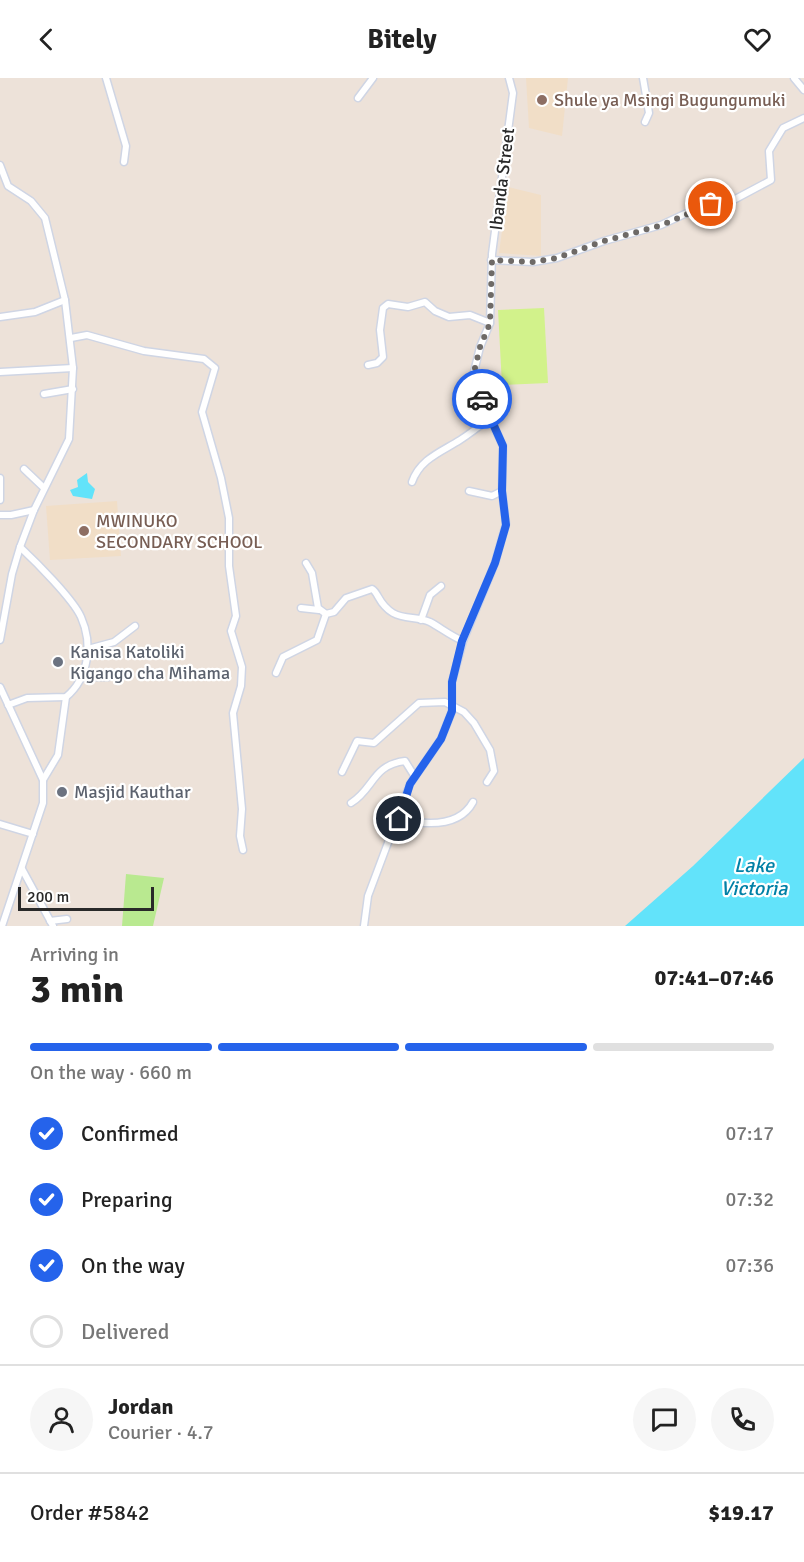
<!DOCTYPE html>
<html lang="en">
<head>
<meta charset="utf-8">
<style>
	:root { --surface:#fff; --page:#f6f6f6; --text:#222; --muted:#767676; --line:#e0e0e0; --accent:#2563eb }
	body { margin:0; font-family:Signika,sans-serif; background:var(--page); color:var(--text); height:100vh; display:flex; flex-direction:column; font-size:22px; white-space:nowrap }
	* { box-sizing:border-box; margin:0 }
	p { font-size:20px; color:var(--muted) }
	.icon { flex:none; width:33px; height:33px; fill:none; stroke:currentColor; stroke-width:2; stroke-linecap:round; stroke-linejoin:round }
	.map { position:relative; height:848px; overflow:hidden }
	.sheet { display:flex; flex-direction:column; background:var(--surface); flex:1 }
	.sheet>* { flex:none }
	.scale { position:absolute; left:18px; bottom:15px; width:136px; box-sizing:border-box; padding-left:6px; border:3px solid #292929; border-top:0; font-size:16px; line-height:21px; white-space:nowrap; color:#292929; -webkit-text-stroke:4px #fff; paint-order:stroke }
	.pin { position:absolute; display:grid; place-items:center; width:51px; height:51px; color:#fff; margin:-26px; border:3px solid #fff; border-radius:50%; box-shadow:0 2px 6px #0007 }
	.courier { position:absolute; display:grid; place-items:center; width:60px; height:60px; margin:-30px; border:4px solid #2563eb; border-radius:50%; background:#fff; color:#222; box-shadow:0 2px 8px #0007 }
	.head em { font-style:normal; font-weight:700 }
	.head div { display:flex; flex-direction:column-reverse }
	.head { display:flex; align-items:center; justify-content:space-between; height:102px; padding:0 30px }
	h1 { font-size:39px; font-weight:700; line-height:45px }
	.bar { display:grid; grid-template-columns:repeat(4,1fr); gap:9px 6px; align-content:center; height:72px; padding:0 30px }
	.bar i { height:8px; border-radius:4px; background:var(--line) }
	.bar .current { background:var(--accent) }
	.bar p { grid-column:span 4 }
	.line { display:flex; align-items:center; gap:15px; padding:0 30px; border-top:2px solid var(--line) }
	.line div { flex:1 }
	.round { display:grid; place-items:center; flex:none; width:63px; height:63px; border-radius:32px; background:var(--page) }
	ol { padding:0 30px; list-style:none }
	li { display:flex; align-items:center; gap:18px; height:66px }
	li p { margin-inline-start:auto }
	li .icon { padding:6px; border-radius:50%; background:var(--accent); color:#fff; stroke-width:4 }
	li:last-child { color:var(--muted) }
	li i { width:33px; height:33px; border:3px solid var(--line); border-radius:50% }
	header { display:flex; justify-content:space-between; align-items:center; height:78px; padding:0 30px; background:var(--surface); font-size:27px; font-weight:700 }
	.map>svg:first-child { display:block }
</style>
</head>
<body>
<header><svg class="icon" aria-label="back" viewBox="0 0 24 24"><path d="M15 5l-7 7 7 7"/></svg>Bitely<svg class="icon" aria-label="heart" viewBox="0 0 24 24"><path d="M12 20l-8-8c-3-5 5-10 8-4 3-6 11-1 8 4z"/></svg></header>
<div class="map">
<svg width="804" height="848" viewBox="0 0 804 848">
	<rect width="100%" height="100%" fill="#ede2d9"/>
	<g fill="#f1dec7">
		<path d="M 526,0 L 568,0 L 562,58 L 529,50 Z"/>
		<path d="M 508,109 L 541,117 L 541,178 L 499,175 Z"/>
		<path d="M 117,423 L 121,478 L 50,482 L 46,428 Z"/>
	</g>
	<path fill="#b9e990" d="M 126,796 L 164,800 L 153,848 L 122,848 Z"/>
	<path fill="#d2f28b" d="M 544,230 L 548,305 L 502,307 L 498,232 Z"/>
	<g fill="#62e3fa">
		<path d="M 87,395 L 88,404 L 95,411 L 92,421 L 73,418 L 70,412 L 78,409 L 77,402 Z"/>
		<path d="M 804,680 L 804,848 L 625,848 L 693,788 Z"/>
	</g>
	<g fill="none" stroke-linecap="round" stroke-linejoin="round">
		<defs>
			<g id="minor">
				<path d="M 106,0 L 126,68 L 124,84"/>
				<path d="M 643,0 L 649,35 L 645,44"/>
				<path d="M 794,0 L 804,12"/>
				<path d="M 358,20 L 373,0"/>
				<path d="M 0,87 L 8,108 L 31,123 L 45,140 L 65,222 L 73,290 L 69,361 L 34,432 L 20,469 L 12,496 L 0,562"/>
				<path d="M 491,182 L 533,184 L 557,180 L 604,163 L 661,147 L 704,127 L 726,126 L 771,102 L 769,73 L 783,50 L 804,40"/>
				<path d="M 0,239 L 35,234 L 65,222"/>
				<path d="M 71,260 L 87,257 L 144,273 L 204,281 L 215,290 L 202,334 L 221,400 L 229,440 L 229,488 L 236,538 L 231,553 L 242,589 L 241,608 L 233,635 L 242,731 L 240,758 L 243,772"/>
				<path d="M 368,287 L 377,285 L 383,279 L 380,252 L 383,230 L 388,226 L 408,229 L 425,224 L 435,233 L 449,239 L 470,237 L 490,245"/>
				<path d="M 0,294 L 73,290"/>
				<path d="M 44,316 L 73,311"/>
				<path d="M 24,391 L 44,410"/>
				<path d="M 0,400 L 0,422"/>
				<path d="M 412,404 C 420,381 441,374 460,362 C 471,355 481,347 491,339"/>
				<path d="M 469,413 L 492,418 L 502,413"/>
				<path d="M 0,437 L 11,437 L 34,432"/>
				<path d="M 306,485 L 312,495 L 318,530 L 326,536"/>
				<path d="M 301,530 L 319,532"/>
				<path d="M 421,542 L 430,517 L 441,508"/>
				<path d="M 88,571 L 114,564 L 135,548"/>
				<path d="M 276,595 L 283,579 L 317,562 L 326,536 L 334,534 L 346,520 L 372,511 C 379,515 378,526 393,535 C 405,542 418,538 430,544 C 441,550 451,558 463,563"/>
				<path d="M 82,599 L 108,599"/>
				<path d="M 0,609 L 43,702 L 43,725 L 2,848"/>
				<path d="M 8,627 L 27,620 L 66,619 C 89,600 93,566 81,539 C 73,521 36,484 20,469"/>
				<path d="M 342,694 L 357,663 L 374,665 L 419,625 L 445,624 L 464,634 L 474,645 L 490,672 L 494,693 L 487,704"/>
				<path d="M 43,702 L 58,677 L 66,619"/>
				<path d="M 351,725 C 374,711 372,687 405,683 L 415,699"/>
				<path d="M 399,741 C 425,747 459,750 473,724"/>
				<path d="M 0,746 L 33,756"/>
				<path d="M 22,791 L 53,848"/>
				<path d="M 50,843 L 67,841"/>
				<path d="M 364,848 L 368,818 L 410,706 L 441,661 L 452,633 L 452,604 L 463,563 L 495,485 L 506,446 L 502,413 L 503,368 L 480,318 L 474,294 L 480,269 L 490,245 L 492,176 L 513,15 L 509,0"/>
			</g>
		</defs>
		<use href="#minor" stroke="#cfd5e4" stroke-width="9"/>
		<use href="#minor" stroke="#fff" stroke-width="6"/>
	</g>
	<g fill="none" stroke-linecap="round" stroke-linejoin="round">
		<path stroke="#6e6a67" stroke-width="6" stroke-dasharray="0 10.8" d="M 482,321 L 474,294 L 480,269 L 490,245 L 492,182 L 533,184 L 557,180 L 604,163 L 662,147 L 711,126"/>
		<path stroke="#2563eb" stroke-width="8" d="M 399,741 L 410,706 L 441,661 L 452,633 L 452,604 L 462,563 L 495,485 L 506,447 L 502,413 L 503,368 L 482,321"/>
	</g>
	<g fill="#8d6e63" stroke="#fff" stroke-width="2">
		<circle cx="542" cy="22" r="6"/>
		<circle cx="84" cy="453" r="6"/>
	</g>
	<g fill="#6b7280" stroke="#fff" stroke-width="2">
		<circle cx="58" cy="584" r="6"/>
		<circle cx="62" cy="714" r="6"/>
	</g>
	<g text-anchor="middle" dominant-baseline="central" stroke-width="4.5" stroke-linejoin="round" paint-order="stroke">
		<g font-size="18" fill="#785e54" stroke="#fff" text-anchor="start">
			<text x="554" y="22">Shule ya Msingi Bugungumuki</text>
			<text x="96" y="443">MWINUKO<tspan x="96" dy="21">SECONDARY SCHOOL</tspan></text>
		</g>
		<g font-size="18" fill="#292929" stroke="#fff">
			<text transform="translate(502 101) rotate(-83)">Ibanda Street</text>
		</g>
		<g font-size="18" fill="#5b616d" stroke="#fff" text-anchor="start">
			<text x="70" y="574">Kanisa Katoliki<tspan x="70" dy="21">Kigango cha Mihama</tspan></text>
			<text x="74" y="714">Masjid Kauthar</text>
		</g>
		<g font-size="20" font-style="italic" fill="#0180a6" stroke="#fff">
			<text x="754" y="787">Lake<tspan x="754" dy="23">Victoria</tspan></text>
		</g>
	</g>
</svg>
<div class="scale">200 m</div>
<div class="pin" style="left:711px;top:126px;background:#ea580c"><svg class="icon" aria-label="bag" viewBox="0 0 24 24"><path d="M5 8h14l-1 12H6zM9 8a3 3 0 0 1 6 0"/></svg></div>
<div class="pin" style="left:399px;top:741px;background:#1f2937"><svg class="icon" aria-label="home" viewBox="0 0 24 24"><path d="M3 11l9-7 9 7M6 9v11h12V9"/></svg></div>
<div class="courier" style="left:482px;top:321px"><svg class="icon" aria-label="car" viewBox="0 0 24 24"><path d="M5 17H2v-5l4-1 3-4h7l3 4 3 1v5h-3M9 17h6M6 11h13"/><circle cx="7" cy="17" r="2"/><circle cx="17" cy="17" r="2"/></svg></div>
</div>
<section class="sheet">
<div class="head"><div><h1>3 min</h1><p>Arriving in</p></div><em>07:41–07:46</em></div>
<div class="bar"><i class="current"></i><i class="current"></i><i class="current"></i><i></i><p>On the way · 660 m</p></div>
<ol>
<li><svg class="icon" aria-label="check" viewBox="0 0 24 24"><path d="M5 12l5 5 9-10"/></svg>Confirmed<p>07:17</p></li>
<li><svg class="icon" aria-label="check" viewBox="0 0 24 24"><path d="M5 12l5 5 9-10"/></svg>Preparing<p>07:32</p></li>
<li><svg class="icon" aria-label="check" viewBox="0 0 24 24"><path d="M5 12l5 5 9-10"/></svg>On the way<p>07:36</p></li>
<li><i></i>Delivered</li>
</ol>
<div class="line" style="height:108px"><a class="round"><svg class="icon" aria-label="person" viewBox="0 0 24 24"><circle cx="12" cy="8" r="4"/><path d="M4 21q1-7 8-7t8 7"/></svg></a><div><b>Jordan</b><p>Courier · 4.7</p></div><a class="round"><svg class="icon" aria-label="chat" viewBox="0 0 24 24"><path d="M4 5h16v11H9l-5 4z"/></svg></a><a class="round"><svg class="icon" aria-label="phone" viewBox="0 0 24 24"><path d="M5 4h4l2 5-3 2q2 4 5 5l2-3 5 2v4C11 20 4 13 5 4z"/></svg></a></div>
<div class="line" style="height:78px"><div>Order #5842</div><b>$19.17</b></div>
</section>
</body>
</html>
